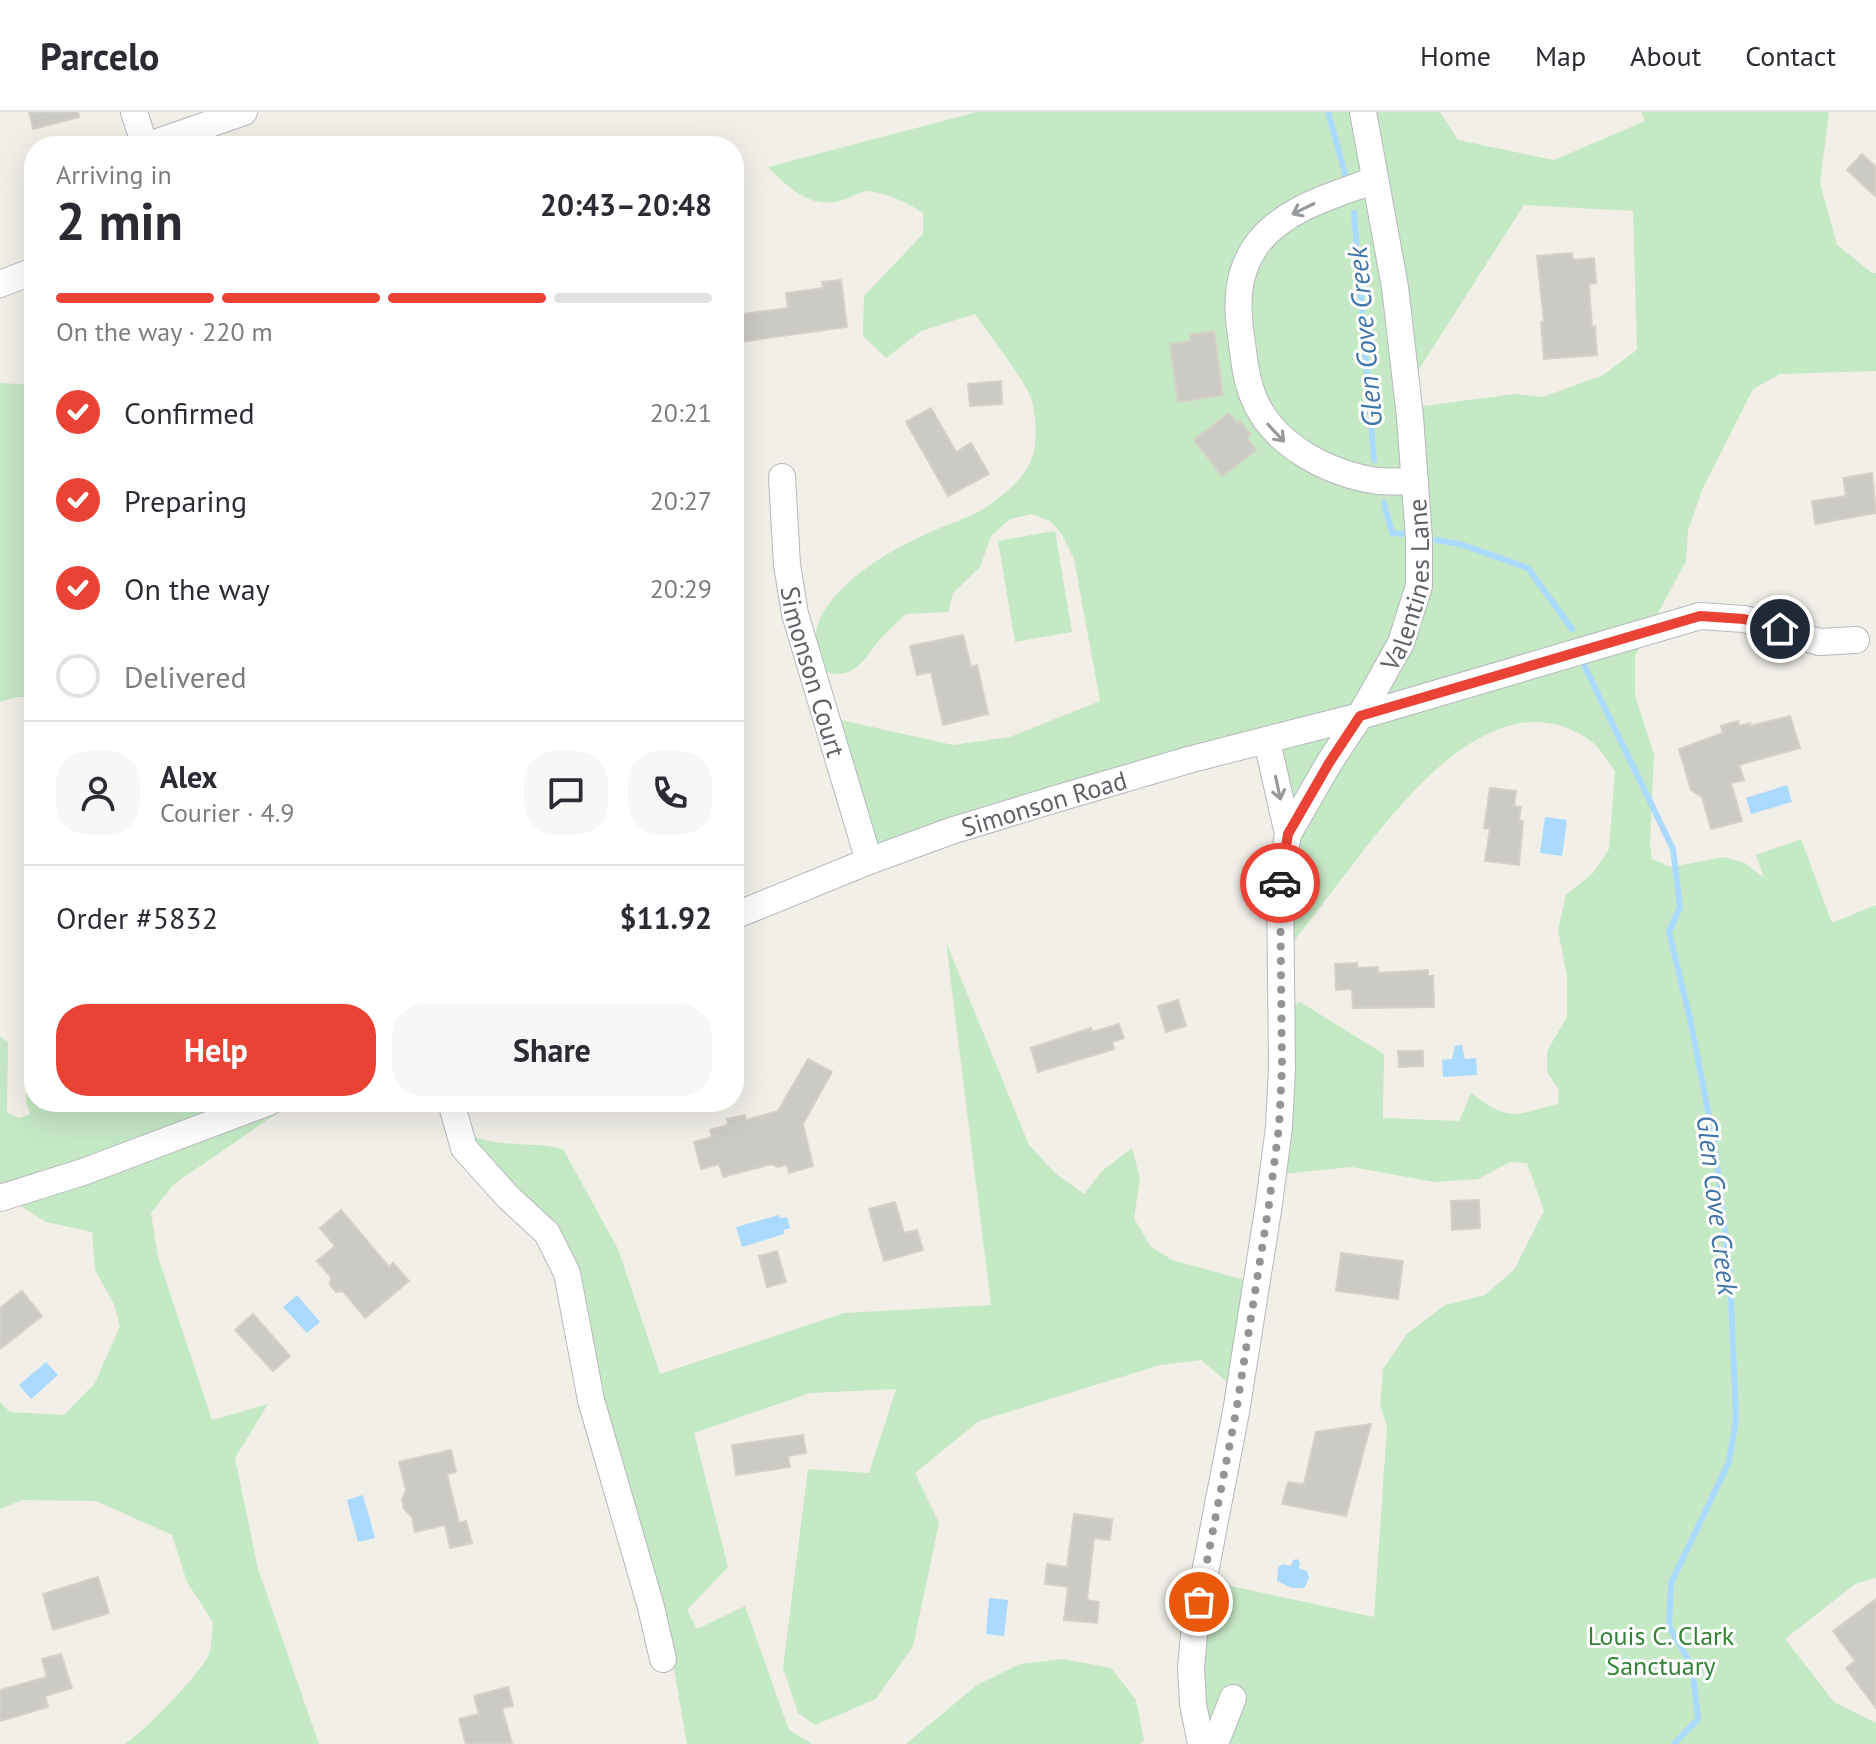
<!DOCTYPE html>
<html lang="en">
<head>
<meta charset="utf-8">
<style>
	:root { --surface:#fff; --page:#f7f7f7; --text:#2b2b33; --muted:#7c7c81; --line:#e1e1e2; --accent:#ea4335 }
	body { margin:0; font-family:"PT Sans",sans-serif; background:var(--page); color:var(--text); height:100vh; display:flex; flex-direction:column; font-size:30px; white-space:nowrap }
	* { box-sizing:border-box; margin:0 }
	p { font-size:26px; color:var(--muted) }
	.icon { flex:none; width:44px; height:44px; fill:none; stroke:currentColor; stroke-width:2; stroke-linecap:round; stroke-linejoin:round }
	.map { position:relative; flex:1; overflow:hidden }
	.panel { position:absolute; left:24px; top:24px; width:720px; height:976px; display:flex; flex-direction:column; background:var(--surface); border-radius:32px; box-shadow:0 8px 32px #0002 }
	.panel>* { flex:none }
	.pin { position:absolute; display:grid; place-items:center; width:68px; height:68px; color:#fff; margin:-34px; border:4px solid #fff; border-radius:50%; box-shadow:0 2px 8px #0007 }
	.courier { position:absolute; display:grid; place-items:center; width:80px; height:80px; margin:-40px; border:6px solid #ea4335; border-radius:50%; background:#fff; color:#222; box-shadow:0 2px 10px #0007 }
	.summary em { font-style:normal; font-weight:800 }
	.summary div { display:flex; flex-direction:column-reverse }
	.summary { display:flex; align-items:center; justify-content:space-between; height:136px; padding:0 32px }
	h1 { font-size:52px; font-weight:800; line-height:60px }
	.bar { display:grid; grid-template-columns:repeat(4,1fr); gap:12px 8px; align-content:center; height:96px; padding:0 32px }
	.bar i { height:10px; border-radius:6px; background:var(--line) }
	.bar .on { background:var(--accent) }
	.bar p { grid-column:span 4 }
	.line { display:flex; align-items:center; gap:20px; padding:0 32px; border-top:2px solid var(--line) }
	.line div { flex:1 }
	.round { display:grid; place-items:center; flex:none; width:84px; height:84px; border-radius:32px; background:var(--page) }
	ol { padding:0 32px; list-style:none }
	li { display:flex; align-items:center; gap:24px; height:88px }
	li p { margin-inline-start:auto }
	li .icon { padding:8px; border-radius:50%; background:var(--accent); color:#fff; stroke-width:4 }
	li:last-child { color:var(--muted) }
	li i { width:44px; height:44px; border:4px solid var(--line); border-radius:50% }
	.primary-button { display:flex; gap:16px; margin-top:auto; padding:16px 32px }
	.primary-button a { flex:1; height:92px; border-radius:32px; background:var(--accent); color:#fff; font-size:32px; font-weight:800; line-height:92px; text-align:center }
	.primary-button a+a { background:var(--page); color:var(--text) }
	header { display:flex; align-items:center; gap:48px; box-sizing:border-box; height:112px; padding:0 40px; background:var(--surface); border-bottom:2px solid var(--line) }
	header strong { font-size:38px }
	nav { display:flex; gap:44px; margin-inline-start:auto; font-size:28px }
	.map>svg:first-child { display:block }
</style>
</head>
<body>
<header>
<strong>Parcelo</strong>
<nav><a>Home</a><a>Map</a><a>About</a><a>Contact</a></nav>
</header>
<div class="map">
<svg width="1876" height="1632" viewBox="0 0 1876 1632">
	<rect width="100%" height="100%" fill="#f1efe8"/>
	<g fill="#c5e8c5" fill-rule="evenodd">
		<path d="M 977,0 L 1440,0 L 1458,28 L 1554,48 L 1645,9 L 1641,0 L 1829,0 L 1820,71 L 1837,133 L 1872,161 L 1876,161 L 1876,259 L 1780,262 L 1753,277 L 1702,378 L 1688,419 L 1686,449 L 1635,544 L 1635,583 L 1654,643 L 1650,731 L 1652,747 L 1671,755 L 1724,745 L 1745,751 L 1764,766 L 1756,743 L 1801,727 L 1832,811 L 1876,793 L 1876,1466 L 1855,1472 L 1785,1527 L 1834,1590 L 1876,1611 L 1876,1632 L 1201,1632 L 1203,1468 L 1374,1505 L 1387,1315 L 1380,1292 L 1383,1257 L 1407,1222 L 1445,1193 L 1485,1183 L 1514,1158 L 1544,1099 L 1527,1051 L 1510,1050 L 1478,1067 L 1434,1070 L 1352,1055 L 1273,1063 L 1281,897 L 1300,890 L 1384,942 L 1383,1006 L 1459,1009 L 1471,981 C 1511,1011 1513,1003 1558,992 L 1559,978 L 1547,960 L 1547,939 L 1567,905 L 1567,864 L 1558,818 L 1566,783 L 1593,761 L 1609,737 L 1615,659 C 1608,650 1601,637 1592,630 C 1498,560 1400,691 1350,756 C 1326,787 1303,818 1279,848 L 1280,773 L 1267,630 L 869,749 L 832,606 L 953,633 L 1010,625 L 1100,589 L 1074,447 L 1061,421 L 1050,409 L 1032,402 L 1010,407 L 991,424 L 980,455 L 953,481 L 948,500 L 906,502 C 898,510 889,517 882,525 C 866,543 856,569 827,560 C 823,553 817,546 816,538 C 807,487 882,442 922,424 C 940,415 960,409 978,400 C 992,392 1011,377 1021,365 C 1039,345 1038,314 1032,289 C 1028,272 987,220 975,202 L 921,219 L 886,246 L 863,224 L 864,184 L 923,122 L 923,101 C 911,92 882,79 866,79 C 859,80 850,86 843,88 C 811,98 789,76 768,55 ZM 1524,93 L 1633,99 L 1637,238 L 1603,263 L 1543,285 L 1515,282 L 1409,296 L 1407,276 Z"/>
		<path d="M 0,271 L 34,273 L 34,585 L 17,585 L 0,590 Z"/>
		<path d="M 1055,419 L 1072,520 L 1015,530 L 998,429 Z"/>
		<path d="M 946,830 L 1029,1033 L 1056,1062 L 1084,1082 L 1102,1059 L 1132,1036 L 1140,1067 L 1134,1106 L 1150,1134 L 1172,1148 L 1256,1171 L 1239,1280 L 1201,1248 L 1160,1253 L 979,1309 L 915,1361 L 939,1411 L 913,1534 L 876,1587 L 815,1613 L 798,1601 L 783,1556 L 808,1357 L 869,1361 L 896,1277 L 810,1281 L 694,1321 L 728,1455 L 687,1498 L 697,1517 L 745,1494 L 789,1618 L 812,1632 L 687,1632 L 672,1546 L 569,1157 L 468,1036 L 467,1021 C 497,1037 530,1029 563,1037 L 618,1137 L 660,1262 L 844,1201 L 991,1193 Z"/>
		<path d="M 0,925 L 8,930 L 7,1001 L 20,1006 L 30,1002 L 26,990 L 26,976 L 34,972 L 34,990 L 298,990 L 276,1002 L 174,1072 L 151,1101 L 158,1145 L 212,1308 L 268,1292 L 235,1346 L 258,1457 L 319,1632 L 125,1632 C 143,1621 202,1560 209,1542 C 212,1533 212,1520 213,1510 L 187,1470 L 172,1423 L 96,1389 L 22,1388 L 0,1397 L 0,1290 L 10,1300 L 64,1303 L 95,1271 L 120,1214 L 114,1192 L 95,1158 L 92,1120 L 46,1110 L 6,1085 L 0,1086 Z"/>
		<path d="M 1063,1547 L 1111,1556 L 1136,1588 L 1144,1628 L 1140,1632 L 906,1632 L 977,1573 L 1020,1552 Z"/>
	</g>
	<g fill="#aadaff">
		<path d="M 1787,673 L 1792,690 L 1751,702 L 1746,686 Z"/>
		<path d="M 1545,705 L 1567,708 L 1562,744 L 1540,741 Z"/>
		<path d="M 1462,933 L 1465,947 L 1476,946 L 1477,963 L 1443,965 L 1442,948 L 1452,947 L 1455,934 Z"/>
		<path d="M 779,1103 L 780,1106 L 787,1105 L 790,1116 L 784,1118 L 784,1122 L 742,1135 L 736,1115 Z"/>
		<path d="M 297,1183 L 320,1210 L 307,1221 L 283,1195 Z"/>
		<path d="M 46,1250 L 58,1263 L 31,1287 L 19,1273 Z"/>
		<path d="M 363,1383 L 375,1426 L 358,1430 L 347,1388 Z"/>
		<path d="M 1297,1447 L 1300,1450 L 1299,1456 L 1307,1459 L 1309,1466 L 1304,1476 L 1292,1476 L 1277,1469 L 1278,1456 L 1282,1452 L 1291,1454 L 1293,1448 Z"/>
		<path d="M 989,1486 L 1008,1488 L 1004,1524 L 986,1522 Z"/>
	</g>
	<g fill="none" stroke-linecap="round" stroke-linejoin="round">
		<g stroke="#aadaff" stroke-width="6">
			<path d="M 1328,0 L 1345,62"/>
			<path d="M 1354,101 L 1374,348"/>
			<path d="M 1384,391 L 1392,421 L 1402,422"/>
			<path d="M 1436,428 L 1460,432 L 1528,456 L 1572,517"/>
			<path d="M 1583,551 L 1673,737 L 1680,795 L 1669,820 L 1690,907 L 1715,1035 L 1730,1161 L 1736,1307 L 1729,1350 L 1671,1471 L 1669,1514 L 1692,1554 L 1698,1607 L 1674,1632"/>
		</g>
	</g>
	<g fill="#cccac5" stroke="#d6d1c6" stroke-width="2">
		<path d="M 29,0 L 78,0 L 79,5 L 33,17 Z"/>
		<path d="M 1862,42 L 1876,55 L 1876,85 L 1847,58 Z"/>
		<path d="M 1572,141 L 1573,148 L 1594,146 L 1596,171 L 1589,172 L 1592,215 L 1595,214 L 1597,243 L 1544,247 L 1541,210 L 1544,210 L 1537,144 Z"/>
		<path d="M 841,168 L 847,215 L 739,230 L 735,203 L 788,196 L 786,181 L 823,176 L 822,170 Z"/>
		<path d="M 1214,219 L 1223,283 L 1178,290 L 1170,232 L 1191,229 L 1190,223 Z"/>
		<path d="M 1001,269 L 1002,292 L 970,294 L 968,272 Z"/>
		<path d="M 931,296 L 956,340 L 971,331 L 989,362 L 948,384 L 906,310 Z"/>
		<path d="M 1229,301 L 1237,312 L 1240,309 L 1251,323 L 1247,326 L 1256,338 L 1222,364 L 1194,328 Z"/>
		<path d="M 1872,361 L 1876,401 L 1815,412 L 1812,389 L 1846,384 L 1843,366 Z"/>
		<path d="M 963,523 L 971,555 L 977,553 L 988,602 L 943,613 L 931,560 L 917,563 L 910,534 Z"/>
		<path d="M 1790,604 L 1800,636 L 1739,653 L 1744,668 L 1731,671 L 1742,709 L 1711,717 L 1702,685 L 1691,678 L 1679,637 L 1723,621 L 1721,614 L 1738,609 L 1739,614 L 1750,611 L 1750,614 Z"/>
		<path d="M 1490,676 L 1516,679 L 1514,694 L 1521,695 L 1519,709 L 1523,709 L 1519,753 L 1485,749 L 1490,717 L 1484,716 Z"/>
		<path d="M 1357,851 L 1357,856 L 1378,855 L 1378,861 L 1428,858 L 1428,864 L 1433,864 L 1434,895 L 1353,896 L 1352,877 L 1336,878 L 1335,852 Z"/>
		<path d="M 1178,888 L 1186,914 L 1166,920 L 1158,894 Z"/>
		<path d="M 1119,912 L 1124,926 L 1112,930 L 1114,937 L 1038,960 L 1031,936 L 1091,916 L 1092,920 Z"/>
		<path d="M 1398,939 L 1423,939 L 1423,954 L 1399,955 Z"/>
		<path d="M 808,947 L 832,960 L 803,1012 L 813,1054 L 789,1061 L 787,1053 L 778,1055 L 772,1052 L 723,1065 L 719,1052 L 701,1057 L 694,1030 L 712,1025 L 710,1018 L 728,1013 L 727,1007 L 745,1003 L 746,1008 L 778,999 Z"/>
		<path d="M 1479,1088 L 1480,1116 L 1452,1118 L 1451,1089 Z"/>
		<path d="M 895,1090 L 904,1121 L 917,1118 L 923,1138 L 884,1149 L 869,1097 Z"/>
		<path d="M 341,1098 L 389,1155 L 393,1151 L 409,1169 L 365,1206 L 343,1179 L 336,1180 L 330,1173 L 331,1165 L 317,1149 L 335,1134 L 320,1116 Z"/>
		<path d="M 777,1139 L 786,1170 L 767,1175 L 759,1144 Z"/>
		<path d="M 1341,1141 L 1403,1149 L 1398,1187 L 1336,1179 Z"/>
		<path d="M 22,1179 L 42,1204 L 0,1237 L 0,1196 Z"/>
		<path d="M 253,1202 L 290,1244 L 273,1259 L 235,1218 Z"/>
		<path d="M 1371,1312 L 1346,1404 L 1282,1392 L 1288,1370 L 1304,1372 L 1316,1320 Z"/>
		<path d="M 803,1323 L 806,1341 L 788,1344 L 790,1355 L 736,1363 L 732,1333 Z"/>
		<path d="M 451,1338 L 456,1360 L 447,1362 L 459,1411 L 466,1409 L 472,1431 L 450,1436 L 445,1413 L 415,1420 L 412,1405 L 404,1397 L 402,1388 L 406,1378 L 399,1350 Z"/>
		<path d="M 1074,1402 L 1112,1407 L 1110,1428 L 1094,1426 L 1087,1488 L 1099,1490 L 1097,1511 L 1064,1508 L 1068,1475 L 1045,1472 L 1047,1452 L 1067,1455 Z"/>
		<path d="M 98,1465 L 109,1501 L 53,1518 L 43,1482 Z"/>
		<path d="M 1876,1487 L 1876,1596 L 1846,1556 L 1855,1549 L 1833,1519 Z"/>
		<path d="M 61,1542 L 72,1576 L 45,1584 L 48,1595 L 0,1609 L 0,1578 L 47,1565 L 42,1547 Z"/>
		<path d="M 508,1575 L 513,1594 L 502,1596 L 512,1632 L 466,1632 L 459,1607 L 479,1602 L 474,1584 Z"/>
	</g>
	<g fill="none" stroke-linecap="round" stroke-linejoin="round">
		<defs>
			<g id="minor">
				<path d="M 134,0 L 145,34"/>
				<path d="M 146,34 L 244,0"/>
				<path d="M 1375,68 C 1335,83 1286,95 1258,131 C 1237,159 1236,190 1241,224 C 1244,244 1245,265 1253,284 C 1271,332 1328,362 1378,369 C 1390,370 1403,369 1415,369"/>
				<path d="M 0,172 L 34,159"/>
				<path id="s1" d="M 782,365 L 787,453 L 795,502 L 869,749"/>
				<path d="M 1267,629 L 1288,722"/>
				<path id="s2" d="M 734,804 L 869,749 L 951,719 L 1059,686 L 1192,647 L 1360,604 L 1700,504 L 1744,507 L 1819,530 L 1856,528"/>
				<path d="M 451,990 L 464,1036 L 508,1085 L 547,1121 L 567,1161 L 591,1288 L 651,1495 L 663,1547"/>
				<path d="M 0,1086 L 83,1060 L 269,990"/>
				<path id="s3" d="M 1201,1632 L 1193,1592 L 1191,1556 L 1195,1512 L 1236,1300 L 1269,1092 L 1279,1015 L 1282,956 L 1280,773 L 1288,722 L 1329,651 L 1360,604 L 1401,531 L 1419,474 L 1419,427 L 1410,305 L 1395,175 L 1363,0"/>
				<path d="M 1215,1632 L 1233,1586"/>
			</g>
		</defs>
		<use href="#minor" stroke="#b5b8bc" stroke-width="28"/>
		<use href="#minor" stroke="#fff" stroke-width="26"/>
	</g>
	<defs><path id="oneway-shaft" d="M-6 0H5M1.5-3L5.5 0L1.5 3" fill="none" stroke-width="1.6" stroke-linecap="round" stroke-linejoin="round" transform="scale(2)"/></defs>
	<g stroke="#979a9d">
		<use href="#oneway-shaft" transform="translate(1303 97) rotate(154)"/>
		<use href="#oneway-shaft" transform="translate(1276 321) rotate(47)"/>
		<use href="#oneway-shaft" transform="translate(1278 676) rotate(78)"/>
	</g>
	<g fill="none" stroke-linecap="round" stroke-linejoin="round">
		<path stroke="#929495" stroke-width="8" stroke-dasharray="0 14.4" d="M 1199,1490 L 1236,1300 L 1269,1092 L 1279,1015 L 1282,956 L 1280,771"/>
		<path stroke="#ea4335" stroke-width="10" d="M 1280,771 L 1288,722 L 1329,651 L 1360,604 L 1700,504 L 1744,507 L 1780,517"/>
	</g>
	<g text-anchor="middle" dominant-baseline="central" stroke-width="6" stroke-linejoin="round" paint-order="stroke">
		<g font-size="26" fill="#5f6368" stroke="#fff">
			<text stroke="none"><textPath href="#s3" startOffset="1200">Valentines Lane</textPath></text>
			<text stroke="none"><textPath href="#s1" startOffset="198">Simonson Court</textPath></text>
			<text stroke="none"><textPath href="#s2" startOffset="330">Simonson Road</textPath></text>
		</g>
		<g font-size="26" fill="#348238" stroke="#fff">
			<text x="1661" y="1523">Louis C. Clark<tspan x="1661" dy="30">Sanctuary</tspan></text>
		</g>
		<g font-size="28" font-style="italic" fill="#4174aa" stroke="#fff">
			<text transform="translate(1364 225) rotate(-95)">Glen Cove Creek</text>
			<text transform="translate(1718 1093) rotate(83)">Glen Cove Creek</text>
		</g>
	</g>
</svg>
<div class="pin" style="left:1199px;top:1490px;background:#ea580c"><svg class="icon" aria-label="bag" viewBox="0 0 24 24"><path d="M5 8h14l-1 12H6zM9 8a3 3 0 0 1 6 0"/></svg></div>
<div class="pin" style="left:1780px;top:517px;background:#1f2937"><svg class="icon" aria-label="home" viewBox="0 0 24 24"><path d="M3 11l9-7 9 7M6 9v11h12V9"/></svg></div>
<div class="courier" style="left:1280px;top:771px"><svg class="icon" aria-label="car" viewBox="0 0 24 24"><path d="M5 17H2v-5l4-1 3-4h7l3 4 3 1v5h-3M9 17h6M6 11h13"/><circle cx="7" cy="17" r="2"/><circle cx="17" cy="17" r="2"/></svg></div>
<section class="panel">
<div class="summary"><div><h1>2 min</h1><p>Arriving in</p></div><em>20:43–20:48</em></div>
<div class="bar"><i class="on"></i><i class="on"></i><i class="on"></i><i></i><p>On the way · 220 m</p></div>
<ol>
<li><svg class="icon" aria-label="check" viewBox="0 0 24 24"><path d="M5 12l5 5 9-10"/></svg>Confirmed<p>20:21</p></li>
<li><svg class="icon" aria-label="check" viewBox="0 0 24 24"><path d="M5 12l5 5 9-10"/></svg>Preparing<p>20:27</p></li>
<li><svg class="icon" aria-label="check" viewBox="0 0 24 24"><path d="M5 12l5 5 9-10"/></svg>On the way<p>20:29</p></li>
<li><i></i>Delivered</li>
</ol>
<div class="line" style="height:144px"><a class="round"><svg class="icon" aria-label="person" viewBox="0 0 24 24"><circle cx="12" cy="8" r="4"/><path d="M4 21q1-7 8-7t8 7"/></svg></a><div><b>Alex</b><p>Courier · 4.9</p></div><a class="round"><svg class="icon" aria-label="chat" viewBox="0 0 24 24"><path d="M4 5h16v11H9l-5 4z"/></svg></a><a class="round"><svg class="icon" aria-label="phone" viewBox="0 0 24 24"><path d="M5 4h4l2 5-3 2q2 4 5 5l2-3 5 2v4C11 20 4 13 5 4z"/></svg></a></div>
<div class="line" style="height:104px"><div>Order #5832</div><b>$11.92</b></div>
<div class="primary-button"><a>Help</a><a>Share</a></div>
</section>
</div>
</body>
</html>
